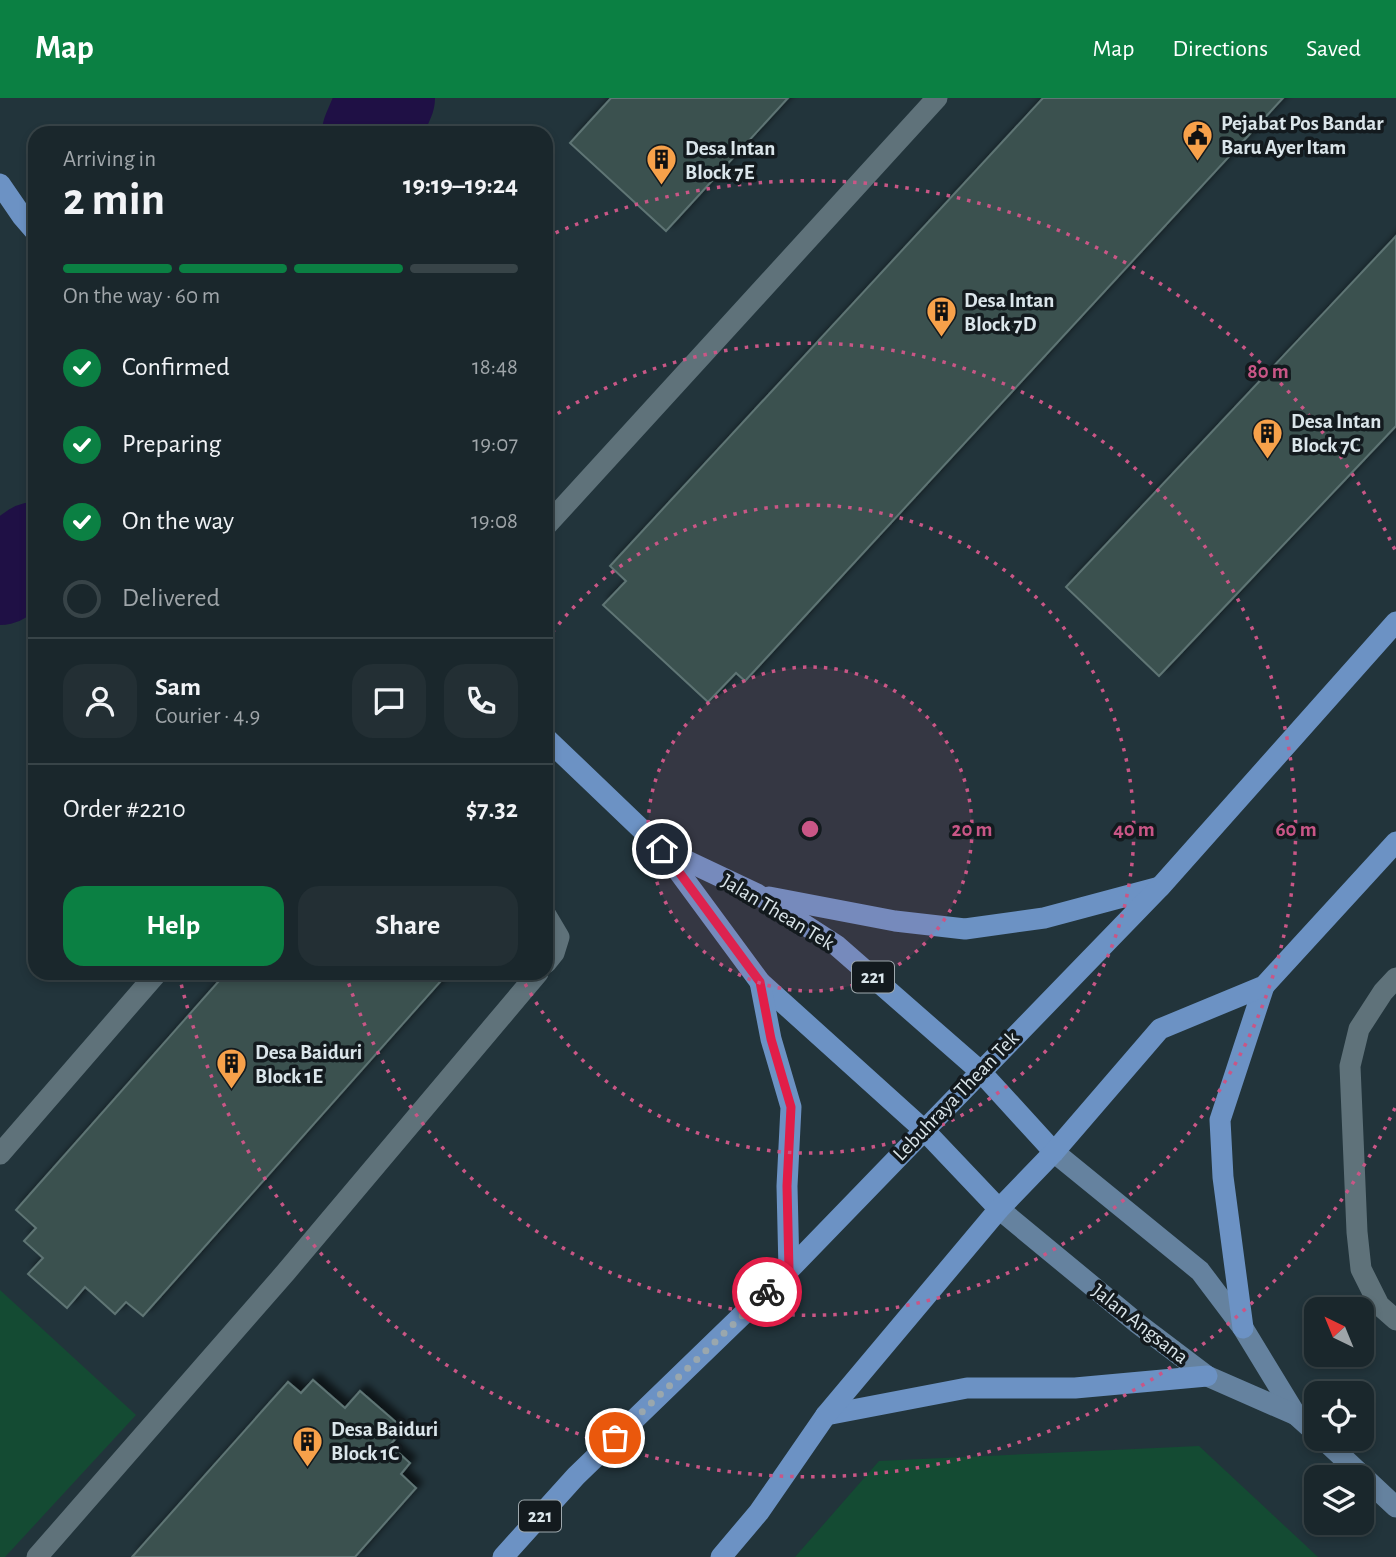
<!DOCTYPE html>
<html lang="en">
<head>
<meta charset="utf-8">
<style>
	:root { --surface:#1a272c; --page:#232f34; --text:#f1f3f6; --muted:#9fa5a9; --line:#384448; --accent:#0b8043 }
	body { margin:0; font-family:"Alegreya Sans",sans-serif; background:var(--page); color:var(--text); height:100vh; display:flex; flex-direction:column; font-size:26px; white-space:nowrap }
	* { box-sizing:border-box; margin:0 }
	p { font-size:23px; color:var(--muted) }
	.icon { flex:none; width:38px; height:38px; fill:none; stroke:currentColor; stroke-width:2; stroke-linecap:round; stroke-linejoin:round }
	.map { position:relative; flex:1; overflow:hidden }
	.sheet { position:absolute; left:28px; top:28px; width:525px; height:854px; display:flex; flex-direction:column; background:var(--surface); border-radius:21px; box-shadow:0 4px 10px #0003,0 0 0 2px var(--line) }
	.sheet>* { flex:none }
	.needle { width:46px; rotate:317deg }
	.buttons { position:absolute; left:1304px; top:1199px; display:grid; gap:14px }
	.buttons a { display:grid; place-items:center; width:70px; height:70px; border-radius:14px; background:var(--surface); box-shadow:0 4px 10px #0003,0 0 0 2px var(--line); font-size:35px }
	.pin { position:absolute; display:grid; place-items:center; width:60px; height:60px; color:#fff; margin:-30px; border:4px solid #fff; border-radius:50%; box-shadow:0 2px 7px #0007 }
	.courier { position:absolute; display:grid; place-items:center; width:70px; height:70px; margin:-35px; border:5px solid #e11d48; border-radius:50%; background:#fff; color:#222; box-shadow:0 2px 9px #0007 }
	.overview em { font-style:normal; font-weight:700 }
	.overview div { display:flex; flex-direction:column-reverse }
	.overview { display:flex; align-items:center; justify-content:space-between; height:119px; padding:0 35px }
	h1 { font-size:46px; font-weight:700; line-height:52px }
	.bar { display:grid; grid-template-columns:repeat(4,1fr); gap:10px 7px; align-content:center; height:84px; padding:0 35px }
	.bar i { height:9px; border-radius:5px; background:var(--line) }
	.bar .selected { background:var(--accent) }
	.bar p { grid-column:span 4 }
	.line { display:flex; align-items:center; gap:18px; padding:0 35px; border-top:2px solid var(--line) }
	.line div { flex:1 }
	.round { display:grid; place-items:center; flex:none; width:74px; height:74px; border-radius:21px; background:var(--page) }
	ol { padding:0 35px; list-style:none }
	li { display:flex; align-items:center; gap:21px; height:77px }
	li p { margin-inline-start:auto }
	li .icon { padding:7px; border-radius:50%; background:var(--accent); color:#fff; stroke-width:4 }
	li:last-child { color:var(--muted) }
	li i { width:38px; height:38px; border:4px solid var(--line); border-radius:50% }
	.action { display:flex; gap:14px; margin-top:auto; padding:14px 35px }
	.action a { flex:1; height:80px; border-radius:21px; background:var(--accent); color:#fff; font-size:28px; font-weight:700; line-height:80px; text-align:center }
	.action a+a { background:var(--page); color:var(--text) }
	header { display:flex; align-items:center; gap:42px; box-sizing:border-box; height:98px; padding:0 35px; background:var(--accent); color:#fff }
	header strong { font-size:33px }
	nav { display:flex; gap:38px; margin-inline-start:auto; font-size:24px }
	.map>svg:first-child { display:block }
</style>
</head>
<body>
<header>
<strong>Map</strong>
<nav><a>Map</a><a>Directions</a><a>Saved</a></nav>
</header>
<div class="map">
<svg width="1396" height="1459" viewBox="0 0 1396 1459">
	<defs>
		<filter id="shadow"><feDropShadow dx="6" dy="-6" stdDeviation="3.5" flood-color="#0009"/></filter>
	</defs>
	<rect width="100%" height="100%" fill="#22343b"/>
	<g fill="#144b33">
		<path d="M 0,1192 L 136,1317 L 5,1459 L 0,1459 Z"/>
		<path d="M 1199,1348 L 1318,1459 L 795,1459 L 879,1363 Z"/>
	</g>
	<g fill="none" stroke-linecap="round" stroke-linejoin="round">
		<g stroke="#1f1045" stroke-width="98">
			<path d="M 371,35 L 386,0"/>
			<path d="M 0,478 L 35,453"/>
		</g>
	</g>
	<g fill="#3b5150" stroke="#5f7574" stroke-width="2" filter="url(#shadow)">
		<path d="M 611,0 L 788,0 L 666,133 L 570,45 Z"/>
		<path d="M 1043,0 L 1283,0 L 745,583 L 736,575 L 708,604 L 603,507 L 626,483 L 610,468 Z"/>
		<path d="M 1396,138 L 1396,328 L 1159,578 L 1066,489 Z"/>
		<path d="M 226,875 L 448,875 L 143,1218 L 126,1204 L 115,1216 L 85,1189 L 67,1210 L 28,1176 L 43,1160 L 24,1143 L 36,1130 L 16,1112 Z"/>
		<path d="M 313,1282 L 345,1310 L 360,1293 L 404,1331 L 390,1347 L 410,1365 L 401,1376 L 416,1390 L 355,1459 L 132,1459 L 288,1284 L 301,1295 Z"/>
	</g>
	<g fill="none" stroke-linecap="round" stroke-linejoin="round">
		<g stroke="#5f727a" stroke-width="21">
			<path d="M 546,428 L 937,0"/>
			<path d="M 546,817 L 559,839 L 554,855 L 546,865"/>
			<path d="M 1396,880 L 1383,894 L 1359,931 L 1350,968 L 1357,1134 L 1361,1171 L 1379,1207 L 1396,1222"/>
			<path d="M 0,1056 L 157,875"/>
			<path d="M 37,1459 L 286,1174 L 538,875"/>
		</g>
		<g stroke="#65829f" stroke-width="21">
			<path d="M 1054,1054 L 1200,1173 L 1243,1230 L 1296,1317 L 1316,1335"/>
			<path d="M 999,1111 L 1137,1225 L 1207,1278 L 1296,1317"/>
			<path d="M 1322,1340 L 1396,1409"/>
		</g>
		<g stroke="#6c92c4" stroke-width="21">
			<path d="M 0,86 L 22,118 L 35,133"/>
			<path d="M 546,640 L 662,751 L 760,884 L 924,1032 L 999,1111"/>
			<path d="M 666,753 L 757,796 L 836,847 L 980,973 L 1054,1054"/>
			<path d="M 769,799 L 895,823 L 965,831 L 1044,820 L 1160,789"/>
			<path d="M 760,884 L 771,941 L 791,1009 L 787,1088 L 789,1172"/>
			<path d="M 1243,1230 L 1223,1079 L 1220,1022 L 1264,888"/>
			<path d="M 826,1317 L 967,1290 L 1075,1290 L 1207,1278"/>
			<path d="M 503,1459 L 576,1378 L 789,1172 L 1161,788 L 1396,524"/>
			<path d="M 721,1459 L 759,1414 L 826,1317 L 999,1111 L 1054,1054 L 1160,931 L 1264,888 L 1396,744"/>
		</g>
	</g>
	<g fill="none" stroke-linecap="round" stroke-linejoin="round">
		<path stroke="#9aa7ad" stroke-width="7" stroke-dasharray="0 12.6" d="M 615,1340 L 767,1194"/>
		<path stroke="#e11d48" stroke-width="9" d="M 662,751 L 760,884 L 771,941 L 791,1009 L 787,1088 L 789,1172 L 767,1194"/>
	</g>
	<circle cx="810" cy="731" r="162" fill="#c95686" fill-opacity=".12"/>
	<g fill="none" stroke="#c95686" stroke-width="3.5" stroke-dasharray="3.5 7">
		<circle cx="810" cy="731" r="162"/>
		<path d="M546 543A324 324 0 1 1 520 876"/>
		<path d="M549 321A486 486 0 1 1 346 877"/>
		<path d="M1395 1010A648 648 0 0 1 179 877M546 139A648 648 0 0 1 1395 452"/>
	</g>
	<defs>
		<symbol id="civic-pin" viewBox="-11 -11 22 30"><path d="M0 17L-7.5 6A9.5 9.5 0 1 1 7.5 6Z" fill="#f7a14a" stroke="#131a1e"/><path d="M-.6-6.5H3V-4.5H.6V-3L4-1V1h2V6H-6V1h2V-1L-.6-3ZM-1.2 2.5V6h2.4V2.5Z" fill="#111"/></symbol>
		<symbol id="building-pin" viewBox="-11 -11 22 30"><path d="M0 17L-7.5 6A9.5 9.5 0 1 1 7.5 6Z" fill="#f7a14a" stroke="#131a1e"/><path d="M-4-6H4V6H1V3H-1V6H-4ZM-2.5-4.3h1.7v1.8h-1.7ZM.8-4.3h1.7v1.8H.8ZM-2.5-1h1.7V.8h-1.7ZM.8-1h1.7V.8H.8Z" fill="#111"/></symbol>
	</defs>
	<g fill-rule="evenodd">
		<use href="#civic-pin" x="1180" y="20" width="35" height="47"/>
		<use href="#building-pin" x="644" y="44" width="35" height="47"/>
		<use href="#building-pin" x="924" y="196" width="35" height="47"/>
		<use href="#building-pin" x="1250" y="318" width="35" height="47"/>
		<use href="#building-pin" x="214" y="948" width="35" height="47"/>
		<use href="#building-pin" x="290" y="1326" width="35" height="47"/>
	</g>
	<g text-anchor="middle" dominant-baseline="central" stroke-width="7" stroke-linejoin="round" paint-order="stroke">
		<g fill="#131a1e" stroke="#9ea8ad" stroke-width="2">
			<rect x="852" y="863.5" width="42" height="31" rx="5"/>
			<rect x="519" y="1402.5" width="42" height="31" rx="5"/>
		</g>
		<g font-size="19" font-weight="bold" fill="#dae5ea">
			<text x="873" y="879">221</text>
			<text x="540" y="1418">221</text>
		</g>
		<g font-size="21" font-weight="bold" fill="#dae5ea" stroke="#131a1e" text-anchor="start">
			<text x="1221" y="25">Pejabat Pos Bandar<tspan x="1221" dy="24">Baru Ayer Itam</tspan></text>
			<text x="685" y="50">Desa Intan<tspan x="685" dy="24">Block 7E</tspan></text>
			<text x="964" y="202">Desa Intan<tspan x="964" dy="24">Block 7D</tspan></text>
			<text x="1291" y="323">Desa Intan<tspan x="1291" dy="24">Block 7C</tspan></text>
			<text x="255" y="954">Desa Baiduri<tspan x="255" dy="24">Block 1E</tspan></text>
			<text x="331" y="1331">Desa Baiduri<tspan x="331" dy="24">Block 1C</tspan></text>
		</g>
		<g font-size="21" fill="#dae5ea" stroke="#131a1e">
			<text transform="translate(778 814) rotate(31)">Jalan Thean Tek</text>
			<text transform="translate(956 998) rotate(-46)">Lebuhraya Thean Tek</text>
			<text transform="translate(1140 1226) rotate(38)">Jalan Angsana</text>
		</g>
	</g>
	<circle cx="810" cy="731" r="10" fill="#c95686" stroke="#131a1e" stroke-width="3.5"/>
	<g font-size="21" text-anchor="middle" font-weight="bold" fill="#c95686" stroke="#131a1e" stroke-width="7" stroke-linejoin="round" paint-order="stroke">
		<text x="1268" y="280">80 m</text>
		<text x="972" y="738">20 m</text>
		<text x="1134" y="738">40 m</text>
		<text x="1296" y="738">60 m</text>
	</g>
</svg>
<div class="buttons">
<a><svg class="needle" viewBox="-14 -14 28 28"><path d="M0-13l5 13h-10z" fill="#e53935"/><path d="M0 13l5-13h-10z" fill="#9fa5a9"/></svg></a>
<a><svg class="icon" aria-label="locate" viewBox="0 0 24 24"><circle cx="12" cy="12" r="6"/><path d="M12 2v4M12 18v4M2 12h4M18 12h4"/></svg></a>
<a><svg class="icon" aria-label="layers" viewBox="0 0 24 24"><path d="M12 4l9 5-9 5-9-5zM3 14l9 5 9-5"/></svg></a>
</div>
<div class="pin" style="left:615px;top:1340px;background:#ea580c"><svg class="icon" aria-label="bag" viewBox="0 0 24 24"><path d="M5 8h14l-1 12H6zM9 8a3 3 0 0 1 6 0"/></svg></div>
<div class="pin" style="left:662px;top:751px;background:#1f2937"><svg class="icon" aria-label="home" viewBox="0 0 24 24"><path d="M3 11l9-7 9 7M6 9v11h12V9"/></svg></div>
<div class="courier" style="left:767px;top:1194px"><svg class="icon" aria-label="bike" viewBox="0 0 24 24"><circle cx="6" cy="16" r="4"/><circle cx="18" cy="16" r="4"/><path d="M6 16l4-8h5l3 8M10 8l3 8H6M13 5h3"/></svg></div>
<section class="sheet">
<div class="overview"><div><h1>2 min</h1><p>Arriving in</p></div><em>19:19–19:24</em></div>
<div class="bar"><i class="selected"></i><i class="selected"></i><i class="selected"></i><i></i><p>On the way · 60 m</p></div>
<ol>
<li><svg class="icon" aria-label="check" viewBox="0 0 24 24"><path d="M5 12l5 5 9-10"/></svg>Confirmed<p>18:48</p></li>
<li><svg class="icon" aria-label="check" viewBox="0 0 24 24"><path d="M5 12l5 5 9-10"/></svg>Preparing<p>19:07</p></li>
<li><svg class="icon" aria-label="check" viewBox="0 0 24 24"><path d="M5 12l5 5 9-10"/></svg>On the way<p>19:08</p></li>
<li><i></i>Delivered</li>
</ol>
<div class="line" style="height:126px"><a class="round"><svg class="icon" aria-label="person" viewBox="0 0 24 24"><circle cx="12" cy="8" r="4"/><path d="M4 21q1-7 8-7t8 7"/></svg></a><div><b>Sam</b><p>Courier · 4.9</p></div><a class="round"><svg class="icon" aria-label="chat" viewBox="0 0 24 24"><path d="M4 5h16v11H9l-5 4z"/></svg></a><a class="round"><svg class="icon" aria-label="phone" viewBox="0 0 24 24"><path d="M5 4h4l2 5-3 2q2 4 5 5l2-3 5 2v4C11 20 4 13 5 4z"/></svg></a></div>
<div class="line" style="height:91px"><div>Order #2210</div><b>$7.32</b></div>
<div class="action"><a>Help</a><a>Share</a></div>
</section>
</div>
</body>
</html>
